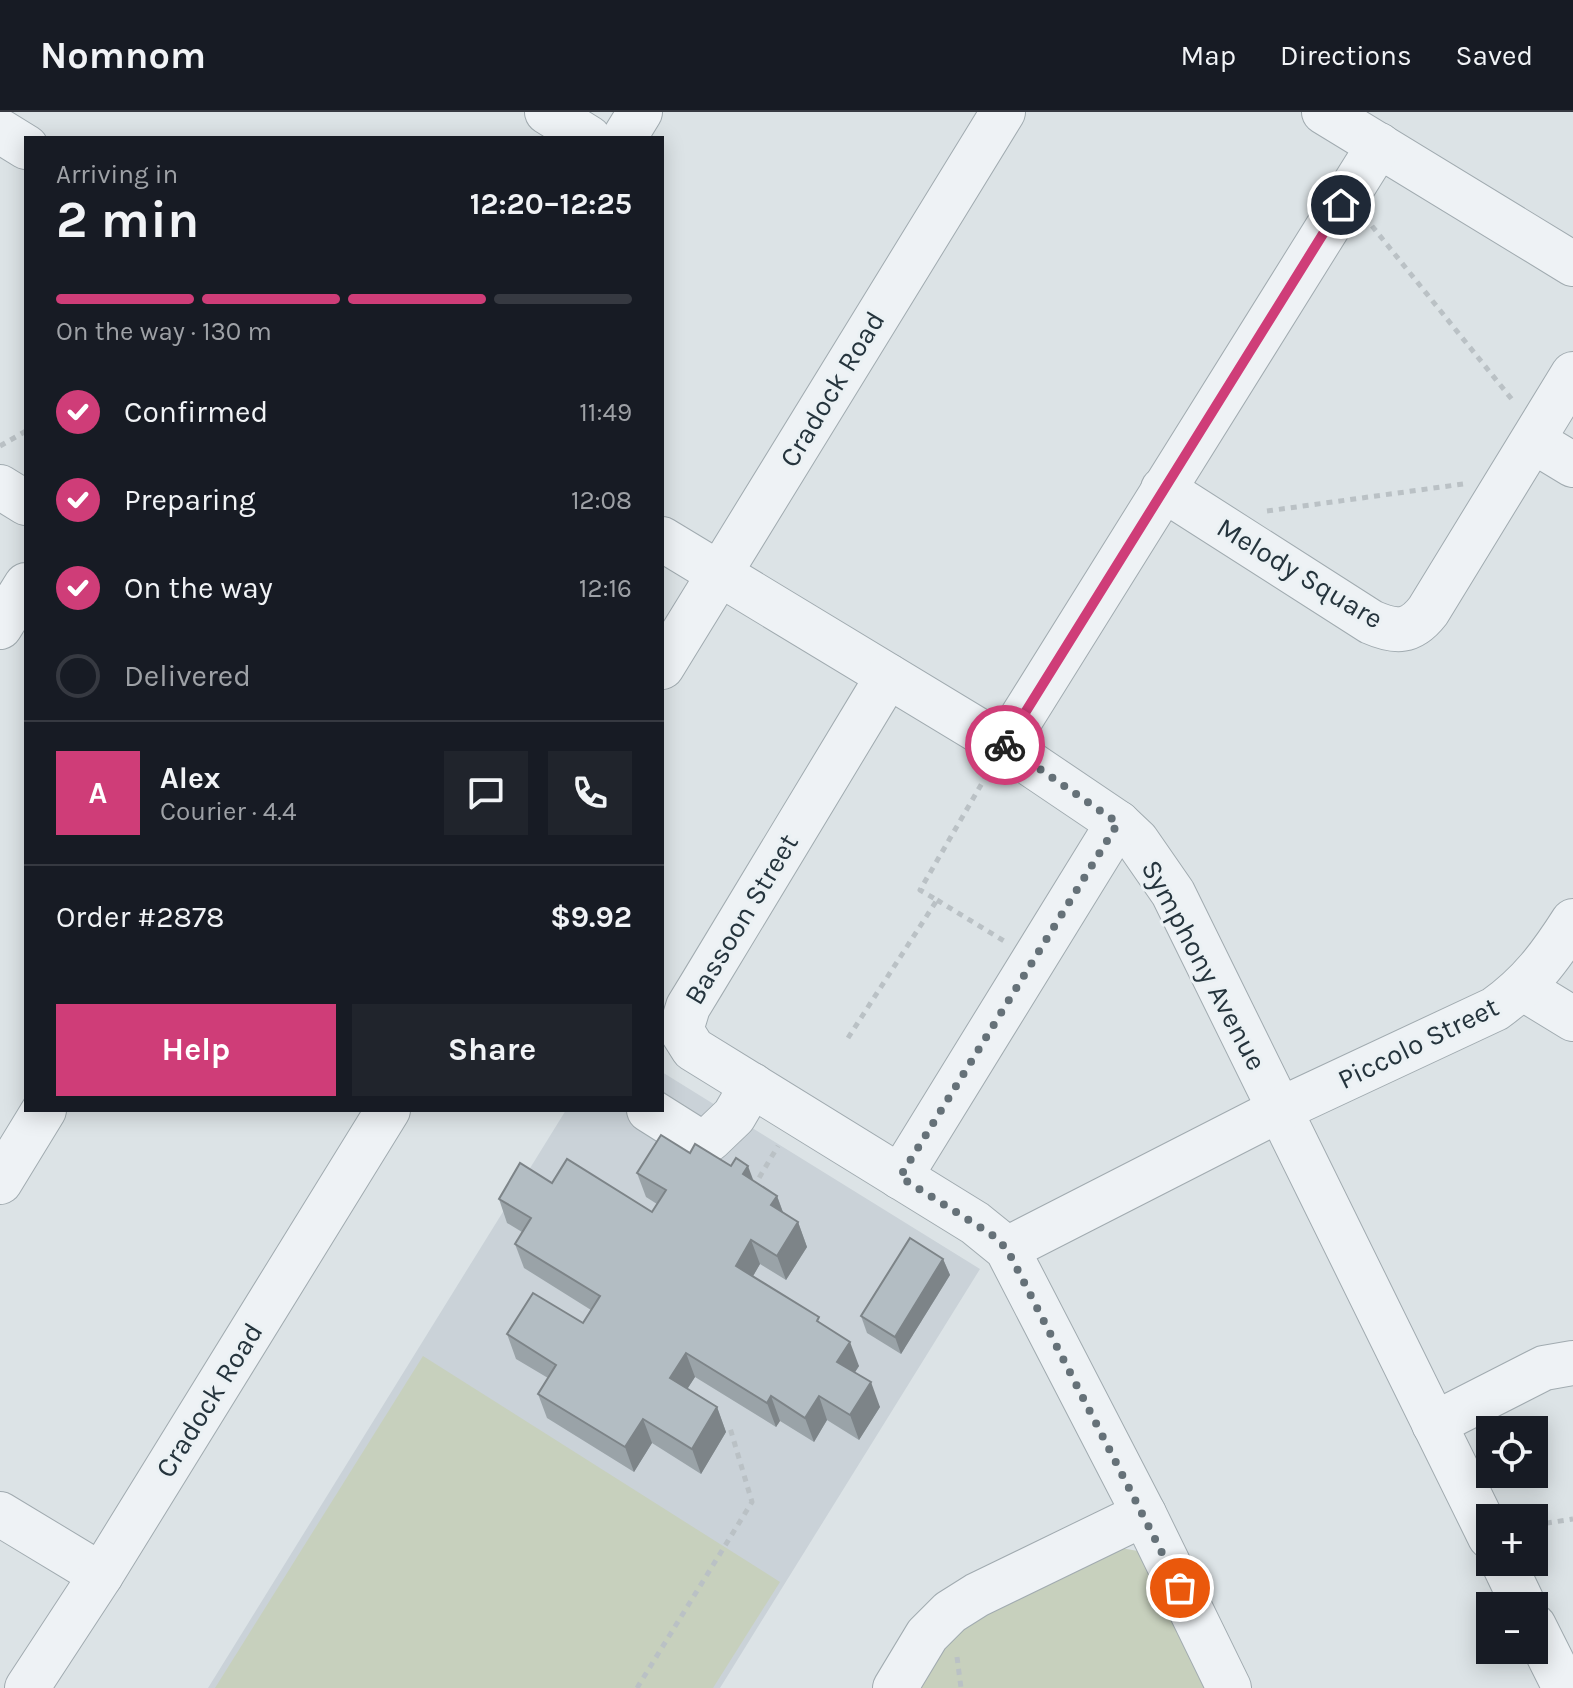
<!DOCTYPE html>
<html lang="en">
<head>
<meta charset="utf-8">
<style>
	:root { --surface:#171b24; --page:#20242c; --text:#f1f3f6; --muted:#9ea1a6; --line:#363941; --accent:#cf3d78 }
	body { margin:0; font-family:Karla,sans-serif; background:var(--page); color:var(--text); height:100vh; display:flex; flex-direction:column; font-size:30px; white-space:nowrap }
	* { box-sizing:border-box; margin:0 }
	p { font-size:26px; color:var(--muted) }
	.icon { flex:none; width:44px; height:44px; fill:none; stroke:currentColor; stroke-width:2; stroke-linecap:round; stroke-linejoin:round }
	.map { position:relative; flex:1; overflow:hidden }
	.sheet { position:absolute; left:24px; top:24px; width:640px; height:976px; display:flex; flex-direction:column; background:var(--surface); border-radius:0px; box-shadow:0 4px 20px #0003 }
	.sheet>* { flex:none }
	.buttons { position:absolute; left:1476px; top:1304px; display:grid; gap:16px }
	.buttons a { display:grid; place-items:center; width:72px; height:72px; border-radius:0px; background:var(--surface); box-shadow:0 4px 20px #0003; font-size:40px }
	.pin { position:absolute; display:grid; place-items:center; width:68px; height:68px; color:#fff; margin:-34px; border:4px solid #fff; border-radius:50%; box-shadow:0 2px 8px #0007 }
	.courier { position:absolute; display:grid; place-items:center; width:80px; height:80px; margin:-40px; border:6px solid #cf3d78; border-radius:50%; background:#fff; color:#222; box-shadow:0 2px 10px #0007 }
	.summary em { font-style:normal; font-weight:700 }
	.summary div { display:flex; flex-direction:column-reverse }
	.summary { display:flex; align-items:center; justify-content:space-between; height:136px; padding:0 32px }
	h1 { font-size:52px; font-weight:700; line-height:60px }
	.bar { display:grid; grid-template-columns:repeat(4,1fr); gap:12px 8px; align-content:center; height:96px; padding:0 32px }
	.bar i { height:10px; border-radius:6px; background:var(--line) }
	.bar .active { background:var(--accent) }
	.bar p { grid-column:span 4 }
	.line { display:flex; align-items:center; gap:20px; padding:0 32px; border-top:2px solid var(--line) }
	.line div { flex:1 }
	.round { display:grid; place-items:center; flex:none; width:84px; height:84px; border-radius:0px; background:var(--page) }
	ol { padding:0 32px; list-style:none }
	li { display:flex; align-items:center; gap:24px; height:88px }
	li p { margin-inline-start:auto }
	li .icon { padding:8px; border-radius:50%; background:var(--accent); color:#fff; stroke-width:4 }
	li:last-child { color:var(--muted) }
	li i { width:44px; height:44px; border:4px solid var(--line); border-radius:50% }
	.action { display:flex; gap:16px; margin-top:auto; padding:16px 32px }
	.action a { flex:1; height:92px; border-radius:0px; background:var(--accent); color:#fff; font-size:32px; font-weight:700; line-height:92px; text-align:center }
	.action a+a { background:var(--page); color:var(--text) }
	header { display:flex; align-items:center; gap:48px; box-sizing:border-box; height:112px; padding:0 40px; background:var(--surface); border-bottom:2px solid var(--line) }
	header strong { font-size:38px }
	nav { display:flex; gap:44px; margin-inline-start:auto; font-size:28px }
	.map>svg:first-child { display:block }
</style>
</head>
<body>
<header>
<strong>Nomnom</strong>
<nav><a>Map</a><a>Directions</a><a>Saved</a></nav>
</header>
<div class="map">
<svg width="1573" height="1576" viewBox="0 0 1573 1576">
	<rect width="100%" height="100%" fill="#dce3e6"/>
	<path fill="#cad2d8" d="M 662,960 L 980,1157 L 720,1576 L 208,1576 L 566,998 L 662,998 Z"/>
	<g fill="#c7d0bd">
		<path d="M 423,1244 L 780,1470 L 713,1576 L 215,1576 Z"/>
		<path d="M 1115,1435 L 1138,1439 L 1209,1576 L 915,1576 L 959,1512 Z"/>
	</g>
	<g fill="none" stroke-linecap="round" stroke-linejoin="round">
		<defs>
			<g id="minor">
				<path d="M 547,0 L 589,26"/>
				<path d="M 1324,0 L 1573,152"/>
				<path d="M 0,19 L 26,35"/>
				<path d="M 624,26 L 640,0"/>
				<path d="M 1535,330 L 1573,353"/>
				<path d="M 0,375 L 26,391"/>
				<path d="M 1163,377 L 1371,510 C 1396,521 1411,521 1428,499 L 1573,262"/>
				<path d="M 662,427 L 1004,634 L 1118,711 L 1137,729 L 1173,781 L 1490,1425"/>
				<path d="M 0,515 L 26,473"/>
				<path d="M 662,555 L 1003,0"/>
				<path d="M 888,564 L 702,872 L 688,895 L 681,918 L 693,937 L 975,1111 L 1007,1137 L 1144,1402 L 1229,1576"/>
				<path d="M 1004,634 L 1379,33"/>
				<path d="M 1524,877 L 1573,907"/>
				<path d="M 649,998 L 695,1027 L 710,1027 L 734,1004 L 752,973"/>
				<path d="M 900,1065 L 1118,711"/>
				<path d="M 0,1070 L 44,998"/>
				<path d="M 1007,1137 L 1279,998 L 1495,897 C 1530,872 1550,845 1573,809"/>
				<path d="M 1434,1312 L 1544,1256 L 1573,1251"/>
				<path d="M 0,1402 L 101,1463"/>
				<path d="M 1503,1450 L 1524,1494"/>
				<path d="M 1534,1514 L 1565,1576"/>
				<path d="M 27,1576 L 101,1463 L 388,998"/>
				<path d="M 895,1576 L 927,1523 L 950,1500 L 977,1483 L 1144,1402"/>
			</g>
		</defs>
		<use href="#minor" stroke="#a1abb0" stroke-width="46"/>
		<g stroke="#bac1c5" stroke-width="5" stroke-dasharray="6 6" stroke-linecap="butt">
			<path d="M 1372,114 L 1514,290"/>
			<path d="M 0,334 L 26,319"/>
			<path d="M 1267,399 L 1463,372"/>
			<path d="M 937,788 L 1004,829"/>
			<path d="M 848,926 L 937,788 L 920,778 L 985,666"/>
			<path d="M 753,1076 L 778,1034"/>
			<path d="M 1534,1413 L 1573,1407"/>
			<path d="M 957,1545 L 961,1576"/>
			<path d="M 637,1576 L 752,1390 L 730,1316"/>
		</g>
		<use href="#minor" stroke="#eef2f5" stroke-width="44"/>
	</g>
	<g fill="#9aa3a8">
		<path d="M 690,1041 L 754,1069 L 777,1084 L 783,1100 L 798,1110 L 807,1135 L 786,1168 L 760,1152 L 753,1164 L 822,1212 L 859,1254 L 855,1260 L 880,1295 L 859,1328 L 827,1308 L 814,1330 L 780,1309 L 776,1315 L 695,1265 L 687,1277 L 717,1295 L 726,1320 L 701,1362 L 652,1331 L 634,1360 L 547,1306 L 538,1282 L 548,1266 L 516,1247 L 507,1222 L 583,1211 L 591,1198 L 524,1156 L 515,1132 L 522,1120 L 507,1111 L 499,1087 L 552,1071 L 652,1100 L 657,1092 L 646,1085 L 637,1061 Z"/>
		<path d="M 943,1147 L 950,1163 L 901,1242 L 867,1221 L 861,1204 Z"/>
	</g>
	<g fill="#7d8488">
		<path d="M 748,1054 L 757,1078 L 743,1062 Z"/>
		<path d="M 777,1084 L 786,1109 L 771,1093 Z"/>
		<path d="M 798,1110 L 807,1135 L 786,1168 L 777,1144 Z"/>
		<path d="M 751,1128 L 760,1152 L 745,1178 L 736,1154 Z"/>
		<path d="M 943,1147 L 950,1163 L 901,1242 L 895,1225 Z"/>
		<path d="M 850,1230 L 859,1254 L 846,1274 L 837,1250 Z"/>
		<path d="M 686,1241 L 695,1265 L 679,1290 L 670,1266 Z"/>
		<path d="M 871,1270 L 880,1295 L 859,1328 L 850,1303 Z"/>
		<path d="M 771,1284 L 780,1309 L 776,1315 L 767,1291 Z"/>
		<path d="M 819,1284 L 827,1308 L 814,1330 L 805,1306 Z"/>
		<path d="M 717,1295 L 726,1320 L 701,1362 L 692,1337 Z"/>
		<path d="M 643,1307 L 652,1331 L 634,1360 L 625,1335 Z"/>
	</g>
	<g fill="#b3bdc3" stroke="#7d8488" stroke-width="2">
		<path d="M 661,1023 L 690,1041 L 695,1032 L 731,1054 L 736,1046 L 748,1054 L 743,1062 L 777,1084 L 771,1093 L 798,1110 L 777,1144 L 751,1128 L 736,1154 L 819,1205 L 817,1209 L 850,1230 L 837,1250 L 871,1270 L 850,1303 L 819,1284 L 805,1306 L 771,1284 L 767,1291 L 686,1241 L 670,1266 L 717,1295 L 692,1337 L 643,1307 L 625,1335 L 538,1282 L 556,1253 L 507,1222 L 533,1181 L 583,1211 L 600,1184 L 515,1132 L 531,1106 L 499,1087 L 520,1051 L 552,1071 L 567,1047 L 652,1100 L 666,1078 L 637,1061 Z"/>
		<path d="M 910,1126 L 943,1147 L 895,1225 L 861,1204 Z"/>
	</g>
	<g fill="none" stroke-linecap="round" stroke-linejoin="round">
		<path stroke="#657178" stroke-width="8" stroke-dasharray="0 14.4" d="M 1005,633 L 1118,711 L 900,1065 L 991,1122 L 1007,1137 L 1180,1476"/>
		<path stroke="#cf3d78" stroke-width="10" d="M 1005,633 L 1341,93"/>
	</g>
	<g text-anchor="middle" dominant-baseline="central" stroke-width="6" stroke-linejoin="round" paint-order="stroke">
		<g font-size="28" fill="#25343d" stroke="#ebf1f4">
			<text transform="translate(832 277) rotate(-59)">Cradock Road</text>
			<text transform="translate(1300 461) rotate(31)">Melody Square</text>
			<text transform="translate(741 807) rotate(-59)">Bassoon Street</text>
			<text transform="translate(1204 853) rotate(62)">Symphony Avenue</text>
			<text transform="translate(1418 931) rotate(-26)">Piccolo Street</text>
			<text transform="translate(209 1288) rotate(-58)">Cradock Road</text>
		</g>
	</g>
</svg>
<div class="buttons">
<a><svg class="icon" aria-label="locate" viewBox="0 0 24 24"><circle cx="12" cy="12" r="6"/><path d="M12 2v4M12 18v4M2 12h4M18 12h4"/></svg></a>
<a>+</a>
<a>−</a>
</div>
<div class="pin" style="left:1180px;top:1476px;background:#ea580c"><svg class="icon" aria-label="bag" viewBox="0 0 24 24"><path d="M5 8h14l-1 12H6zM9 8a3 3 0 0 1 6 0"/></svg></div>
<div class="pin" style="left:1341px;top:93px;background:#1f2937"><svg class="icon" aria-label="home" viewBox="0 0 24 24"><path d="M3 11l9-7 9 7M6 9v11h12V9"/></svg></div>
<div class="courier" style="left:1005px;top:633px"><svg class="icon" aria-label="bike" viewBox="0 0 24 24"><circle cx="6" cy="16" r="4"/><circle cx="18" cy="16" r="4"/><path d="M6 16l4-8h5l3 8M10 8l3 8H6M13 5h3"/></svg></div>
<section class="sheet">
<div class="summary"><div><h1>2 min</h1><p>Arriving in</p></div><em>12:20–12:25</em></div>
<div class="bar"><i class="active"></i><i class="active"></i><i class="active"></i><i></i><p>On the way · 130 m</p></div>
<ol>
<li><svg class="icon" aria-label="check" viewBox="0 0 24 24"><path d="M5 12l5 5 9-10"/></svg>Confirmed<p>11:49</p></li>
<li><svg class="icon" aria-label="check" viewBox="0 0 24 24"><path d="M5 12l5 5 9-10"/></svg>Preparing<p>12:08</p></li>
<li><svg class="icon" aria-label="check" viewBox="0 0 24 24"><path d="M5 12l5 5 9-10"/></svg>On the way<p>12:16</p></li>
<li><i></i>Delivered</li>
</ol>
<div class="line" style="height:144px"><b class="round" style="background:var(--accent);color:#fff">A</b><div><b>Alex</b><p>Courier · 4.4</p></div><a class="round"><svg class="icon" aria-label="chat" viewBox="0 0 24 24"><path d="M4 5h16v11H9l-5 4z"/></svg></a><a class="round"><svg class="icon" aria-label="phone" viewBox="0 0 24 24"><path d="M5 4h4l2 5-3 2q2 4 5 5l2-3 5 2v4C11 20 4 13 5 4z"/></svg></a></div>
<div class="line" style="height:104px"><div>Order #2878</div><b>$9.92</b></div>
<div class="action"><a>Help</a><a>Share</a></div>
</section>
</div>
</body>
</html>
